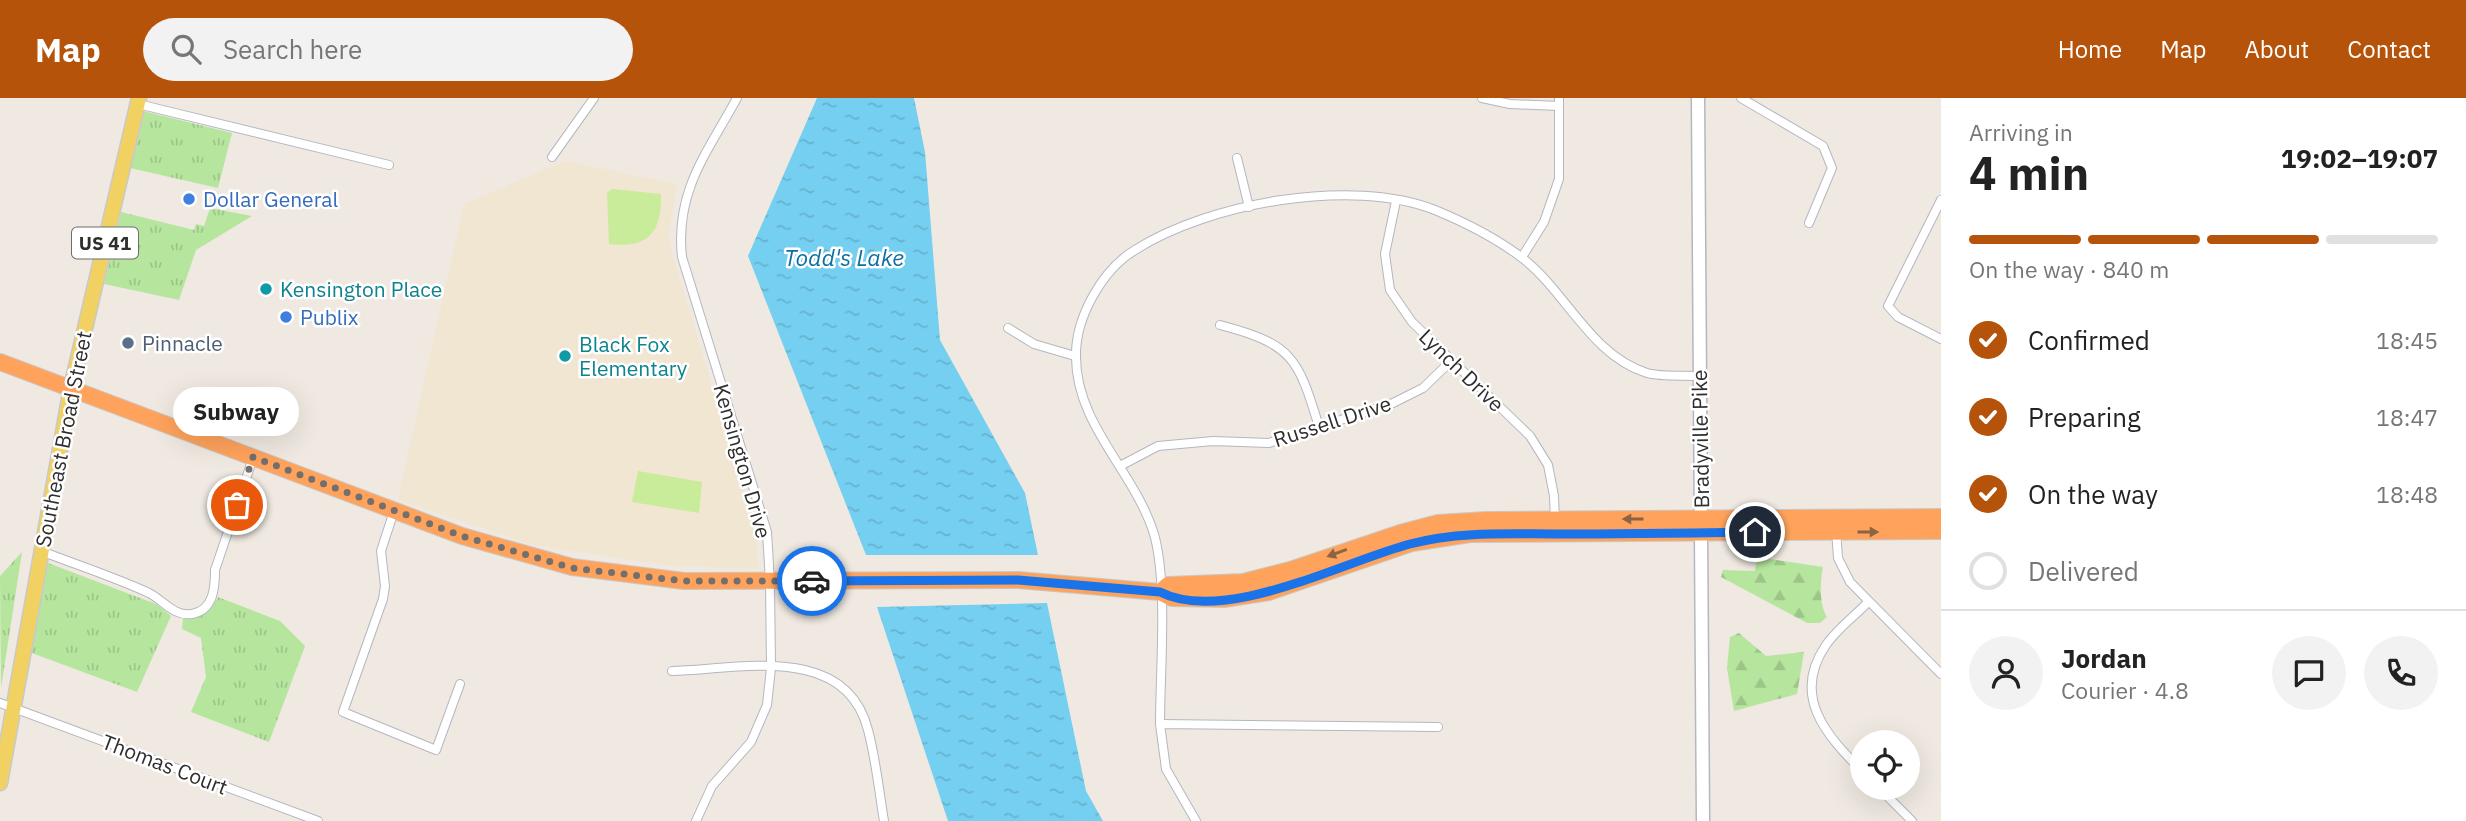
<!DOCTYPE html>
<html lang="en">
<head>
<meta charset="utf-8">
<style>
	:root { --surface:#fff; --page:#f2f2f2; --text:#222; --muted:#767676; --line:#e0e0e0; --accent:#b45309 }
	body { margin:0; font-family:"IBM Plex Sans",sans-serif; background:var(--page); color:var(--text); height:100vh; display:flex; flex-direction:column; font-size:26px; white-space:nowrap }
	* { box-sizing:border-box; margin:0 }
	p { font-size:23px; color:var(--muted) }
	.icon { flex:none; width:38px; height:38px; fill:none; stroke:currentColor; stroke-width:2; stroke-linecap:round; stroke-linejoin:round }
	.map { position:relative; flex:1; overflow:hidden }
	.drawer { display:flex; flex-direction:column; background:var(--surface); width:525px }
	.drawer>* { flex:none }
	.tools { position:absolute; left:1850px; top:632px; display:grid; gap:14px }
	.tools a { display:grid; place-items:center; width:70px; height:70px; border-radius:50%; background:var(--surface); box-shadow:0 7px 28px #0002; font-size:35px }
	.pin { position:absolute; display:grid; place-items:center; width:60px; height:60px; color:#fff; margin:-30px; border:4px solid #fff; border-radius:50%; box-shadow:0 2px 7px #0007 }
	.courier { position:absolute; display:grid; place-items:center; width:70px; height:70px; margin:-35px; border:5px solid #1a73e8; border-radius:50%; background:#fff; color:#222; box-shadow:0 2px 9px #0007 }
	.bubble { position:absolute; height:49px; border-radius:24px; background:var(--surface); box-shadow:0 7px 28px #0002; font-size:23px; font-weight:700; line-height:49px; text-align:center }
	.summary em { font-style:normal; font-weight:700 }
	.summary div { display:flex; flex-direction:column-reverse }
	.summary { display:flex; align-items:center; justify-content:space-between; height:119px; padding:0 28px }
	h1 { font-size:46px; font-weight:700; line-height:52px }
	.bar { display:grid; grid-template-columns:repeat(4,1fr); gap:10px 7px; align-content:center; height:84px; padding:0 28px }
	.bar i { height:9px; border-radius:5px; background:var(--line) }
	.bar .selected { background:var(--accent) }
	.bar p { grid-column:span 4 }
	.line { display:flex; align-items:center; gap:18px; padding:0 28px; border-top:2px solid var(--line) }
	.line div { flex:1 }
	.round { display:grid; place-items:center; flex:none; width:74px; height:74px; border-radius:37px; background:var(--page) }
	ol { padding:0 28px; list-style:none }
	li { display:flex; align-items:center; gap:21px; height:77px }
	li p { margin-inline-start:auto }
	li .icon { padding:7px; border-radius:50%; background:var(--accent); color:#fff; stroke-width:4 }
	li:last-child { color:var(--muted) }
	li i { width:38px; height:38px; border:4px solid var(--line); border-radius:50% }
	header { display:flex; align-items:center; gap:42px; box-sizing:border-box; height:98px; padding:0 35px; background:var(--accent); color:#fff }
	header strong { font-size:33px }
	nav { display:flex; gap:38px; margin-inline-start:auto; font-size:24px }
	.search { width:490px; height:63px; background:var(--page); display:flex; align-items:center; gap:18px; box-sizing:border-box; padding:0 24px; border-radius:38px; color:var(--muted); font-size:26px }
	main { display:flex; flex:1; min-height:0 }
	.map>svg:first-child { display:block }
</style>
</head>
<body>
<header>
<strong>Map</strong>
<div class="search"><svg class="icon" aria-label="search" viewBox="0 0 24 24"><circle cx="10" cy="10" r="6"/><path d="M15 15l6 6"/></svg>Search here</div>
<nav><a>Home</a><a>Map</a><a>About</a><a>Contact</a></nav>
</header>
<main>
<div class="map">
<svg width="1941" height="723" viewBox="0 0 1941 723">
	<defs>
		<pattern id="grass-tufts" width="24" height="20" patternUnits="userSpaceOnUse" patternTransform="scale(1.75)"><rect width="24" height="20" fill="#b6e59e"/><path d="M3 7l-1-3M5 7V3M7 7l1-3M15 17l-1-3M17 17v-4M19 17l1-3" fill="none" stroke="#9dc588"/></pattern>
		<pattern id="forest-firs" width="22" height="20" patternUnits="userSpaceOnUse" patternTransform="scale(1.75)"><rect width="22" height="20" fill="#b6e59e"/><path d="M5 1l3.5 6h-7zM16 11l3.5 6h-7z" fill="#9dc588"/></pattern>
		<pattern id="water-ripples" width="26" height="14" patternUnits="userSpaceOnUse" patternTransform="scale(1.75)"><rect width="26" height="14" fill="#75cff0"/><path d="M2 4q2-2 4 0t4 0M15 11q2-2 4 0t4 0" fill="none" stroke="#66b2ce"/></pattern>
	</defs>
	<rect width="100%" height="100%" fill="#efe9e1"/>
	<path fill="#f0e6d1" d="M 565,63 L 677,86 L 668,141 L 756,435 L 758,471 L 663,467 L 529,446 L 398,401 L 464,106 Z"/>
	<g fill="url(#grass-tufts)">
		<path d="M 143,13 L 232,35 L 218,90 L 130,70 Z"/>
		<path d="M 210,110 L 252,118 L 196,152 L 179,202 L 104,186 L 121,114 L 194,132 L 196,126 L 204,128 Z"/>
		<path d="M 22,454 L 1,590 L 0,478 Z"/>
		<path d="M 48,465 L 156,506 L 171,518 L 137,594 L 29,554 Z"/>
		<path d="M 218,499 L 280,523 L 305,548 L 269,644 L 191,614 L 206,579 L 201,540 L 182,531 L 183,521 C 202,521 209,515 218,499 Z"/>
	</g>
	<g fill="url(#forest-firs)">
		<path d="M 1770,461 L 1823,469 C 1820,484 1819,506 1827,519 L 1820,525 L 1807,525 L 1721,479 L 1723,472 L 1755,473 L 1756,465 Z"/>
		<path d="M 1739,535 L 1766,558 L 1804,554 L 1797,596 L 1734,613 L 1727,570 L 1730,539 Z"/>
	</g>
	<g fill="#c9ec9a">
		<path d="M 612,91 L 661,96 C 662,134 648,151 609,146 L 607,95 Z"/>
		<path d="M 638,373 L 702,384 L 699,415 L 632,404 Z"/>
	</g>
	<g fill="url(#water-ripples)">
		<path d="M 817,0 L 914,0 L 925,54 L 940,242 L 1025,395 L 1038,457 L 866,457 L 748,158 Z"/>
		<path d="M 1047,505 L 1086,693 L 1103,723 L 948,723 L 877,509 Z"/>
	</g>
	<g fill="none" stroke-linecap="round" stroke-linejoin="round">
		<defs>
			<g id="street">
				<path d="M 1482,0 L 1510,6 L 1559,8"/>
				<path d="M 1741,0 L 1823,48 L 1832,70 L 1809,125"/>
				<path d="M 138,6 L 389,67"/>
				<path d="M 552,59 L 594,0"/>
				<path d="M 1237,60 L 1249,109"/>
				<path d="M 1941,102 L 1888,208 L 1898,219 L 1941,241"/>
				<path d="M 1396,103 L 1385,156 L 1390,192 L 1412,224 L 1530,338 L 1548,367 L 1554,398 L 1555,423"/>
				<path d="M 1522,159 L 1544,124 L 1559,81 L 1559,0"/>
				<path d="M 1220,227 C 1292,246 1298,259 1319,329"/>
				<path d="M 1008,230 L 1034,246 L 1075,258"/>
				<path d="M 1120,368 L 1158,348 L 1213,343 L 1269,345 L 1319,329 L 1393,305 L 1423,290 L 1452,262"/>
				<path d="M 394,413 L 381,453 L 385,488 L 383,501 L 343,614 L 436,652 L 460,586"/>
				<path d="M 1836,432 L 1838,460 L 1850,484 L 1941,576"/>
				<path d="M 41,453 C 77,467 114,479 149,495 C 163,502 174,519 192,516 C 214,512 215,489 215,472 L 253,360"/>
				<path d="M 672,573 C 740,571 846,545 868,632 C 876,662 879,693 884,723"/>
				<path d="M 0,605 L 318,723"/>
				<path d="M 1160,626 C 1160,573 1168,485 1154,436 C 1135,374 1076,327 1076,259 C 1075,220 1102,172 1135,152 C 1209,105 1352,79 1435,112 C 1464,124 1497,141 1521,159 C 1566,193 1590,257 1647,275 C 1662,279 1683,277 1699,278"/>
				<path d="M 1862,673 C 1826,637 1791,598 1826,547 C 1837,531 1855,518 1868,504"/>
				<path d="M 1879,690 L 1912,723"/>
				<path d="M 696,723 L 712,688 L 751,644 L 767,607 L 771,570 L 770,484 L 767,434 L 682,159 C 675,93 707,55 737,0"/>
				<path d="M 1196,723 L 1166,671 L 1160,626 L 1438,629"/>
			</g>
			<path id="secondary" d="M 1698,0 L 1703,723"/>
			<path id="primary" d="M 0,685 L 71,290 L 139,0"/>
			<g id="highway">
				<path d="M 0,264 L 462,438 L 572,469 L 684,483 L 1018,482 L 1160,494 L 1172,500 L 1224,501 L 1269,494 L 1412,445 L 1470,436 L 1941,433"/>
				<path d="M 1160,494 L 1168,487 L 1243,484 L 1290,472 L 1400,435 L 1438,425 L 1486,422 L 1941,419"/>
			</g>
		</defs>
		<use href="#street" stroke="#b4b7c1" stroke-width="10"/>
		<use href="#secondary" stroke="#b4b7c1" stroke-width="15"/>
		<use href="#primary" stroke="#c9c9c9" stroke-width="17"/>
		<use href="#highway" stroke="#c9c9c9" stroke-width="18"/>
		<use href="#street" stroke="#fff" stroke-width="8"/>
		<use href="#secondary" stroke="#fff" stroke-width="12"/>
		<use href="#primary" stroke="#f2d163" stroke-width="14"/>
		<use href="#highway" stroke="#ffa35c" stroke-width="16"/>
	</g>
	<defs><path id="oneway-solid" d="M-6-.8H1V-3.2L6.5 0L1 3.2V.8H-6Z" transform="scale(1.75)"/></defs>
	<g fill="#8c6343">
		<use href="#oneway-solid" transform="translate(1633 421) rotate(180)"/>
		<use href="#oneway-solid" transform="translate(1868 434)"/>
		<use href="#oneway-solid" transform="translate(1337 455) rotate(160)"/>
	</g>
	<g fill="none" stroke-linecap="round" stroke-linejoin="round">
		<path stroke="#726f6d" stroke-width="7" stroke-dasharray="0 12.6" d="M 237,407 L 253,359 L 462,438 L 572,470 L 684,483 L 812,483"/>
		<path stroke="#1a73e8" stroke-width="9" d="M 812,483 L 1018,482 L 1160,494 C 1225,527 1345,463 1410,446 C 1459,433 1509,436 1558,436 C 1624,436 1690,435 1755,434"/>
	</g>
	<g fill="#3f7fe0" stroke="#fff" stroke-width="2.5">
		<circle cx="189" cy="101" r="7"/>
		<circle cx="286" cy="219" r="7"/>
	</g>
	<g fill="#0f9aa8" stroke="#fff" stroke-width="2.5">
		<circle cx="266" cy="191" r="7"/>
		<circle cx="565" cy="258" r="7"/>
	</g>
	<circle fill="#5c6f8a" stroke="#fff" stroke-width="2.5" cx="128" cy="245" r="7"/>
	<g text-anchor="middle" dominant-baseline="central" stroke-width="5" stroke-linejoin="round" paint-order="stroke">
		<rect fill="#fff" stroke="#6d6d6d" stroke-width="2" x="72" y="129.5" width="66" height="31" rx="5"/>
		<g font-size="19" font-weight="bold" fill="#2e2e2e">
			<text x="105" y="145">US 41</text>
		</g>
		<g font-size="21" fill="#366cbe" stroke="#fff" text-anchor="start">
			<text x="203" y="101">Dollar General</text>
			<text x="300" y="219">Publix</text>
		</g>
		<g font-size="21" fill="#0d838f" stroke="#fff" text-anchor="start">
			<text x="280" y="191">Kensington Place</text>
			<text x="579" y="246">Black Fox<tspan x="579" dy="24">Elementary</tspan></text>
		</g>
		<g font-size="21" fill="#4e5e75" stroke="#fff" text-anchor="start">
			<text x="142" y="245">Pinnacle</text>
		</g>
		<g font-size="21" fill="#2e2e2e" stroke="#fff">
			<text transform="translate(1462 272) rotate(44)">Lynch Drive</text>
			<text transform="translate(1332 323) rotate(-18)">Russell Drive</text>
			<text transform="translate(63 341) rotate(-79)">Southeast Broad Street</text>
			<text transform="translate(1700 341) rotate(-91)">Bradyville Pike</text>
			<text transform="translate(743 363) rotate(74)">Kensington Drive</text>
			<text transform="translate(165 666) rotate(21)">Thomas Court</text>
		</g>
		<g font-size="23" font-style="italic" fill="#0d6fa3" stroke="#fff">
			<text x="844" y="159">Todd's Lake</text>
		</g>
	</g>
</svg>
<div class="tools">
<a><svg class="icon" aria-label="locate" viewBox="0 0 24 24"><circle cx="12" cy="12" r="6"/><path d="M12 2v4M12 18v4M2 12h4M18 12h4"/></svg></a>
</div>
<div class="pin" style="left:237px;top:407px;background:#ea580c"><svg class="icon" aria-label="bag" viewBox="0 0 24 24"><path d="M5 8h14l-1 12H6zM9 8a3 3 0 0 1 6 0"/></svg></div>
<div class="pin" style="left:1755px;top:434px;background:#1f2937"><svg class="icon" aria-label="home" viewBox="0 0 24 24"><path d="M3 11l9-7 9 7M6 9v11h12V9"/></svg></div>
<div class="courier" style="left:812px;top:483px"><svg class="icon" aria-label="car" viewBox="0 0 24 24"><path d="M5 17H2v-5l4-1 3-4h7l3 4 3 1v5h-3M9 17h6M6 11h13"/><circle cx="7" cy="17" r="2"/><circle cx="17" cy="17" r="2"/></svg></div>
<div class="bubble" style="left:173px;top:289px;width:126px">Subway</div>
</div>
<section class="drawer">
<div class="summary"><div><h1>4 min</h1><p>Arriving in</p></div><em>19:02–19:07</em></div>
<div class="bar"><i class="selected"></i><i class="selected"></i><i class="selected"></i><i></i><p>On the way · 840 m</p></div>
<ol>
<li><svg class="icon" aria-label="check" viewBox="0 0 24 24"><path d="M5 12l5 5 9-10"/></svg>Confirmed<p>18:45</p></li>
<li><svg class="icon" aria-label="check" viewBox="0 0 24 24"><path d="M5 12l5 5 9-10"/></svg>Preparing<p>18:47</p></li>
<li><svg class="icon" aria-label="check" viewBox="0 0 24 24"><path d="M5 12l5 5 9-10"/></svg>On the way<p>18:48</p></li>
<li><i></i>Delivered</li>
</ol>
<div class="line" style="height:126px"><a class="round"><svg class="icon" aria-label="person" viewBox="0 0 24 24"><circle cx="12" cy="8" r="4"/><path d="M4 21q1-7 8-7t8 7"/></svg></a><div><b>Jordan</b><p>Courier · 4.8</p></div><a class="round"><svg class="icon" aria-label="chat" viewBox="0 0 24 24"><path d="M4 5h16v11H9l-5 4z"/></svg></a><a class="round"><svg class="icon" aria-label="phone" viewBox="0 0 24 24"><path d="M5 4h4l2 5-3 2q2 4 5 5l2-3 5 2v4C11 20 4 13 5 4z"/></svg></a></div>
</section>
</main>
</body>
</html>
